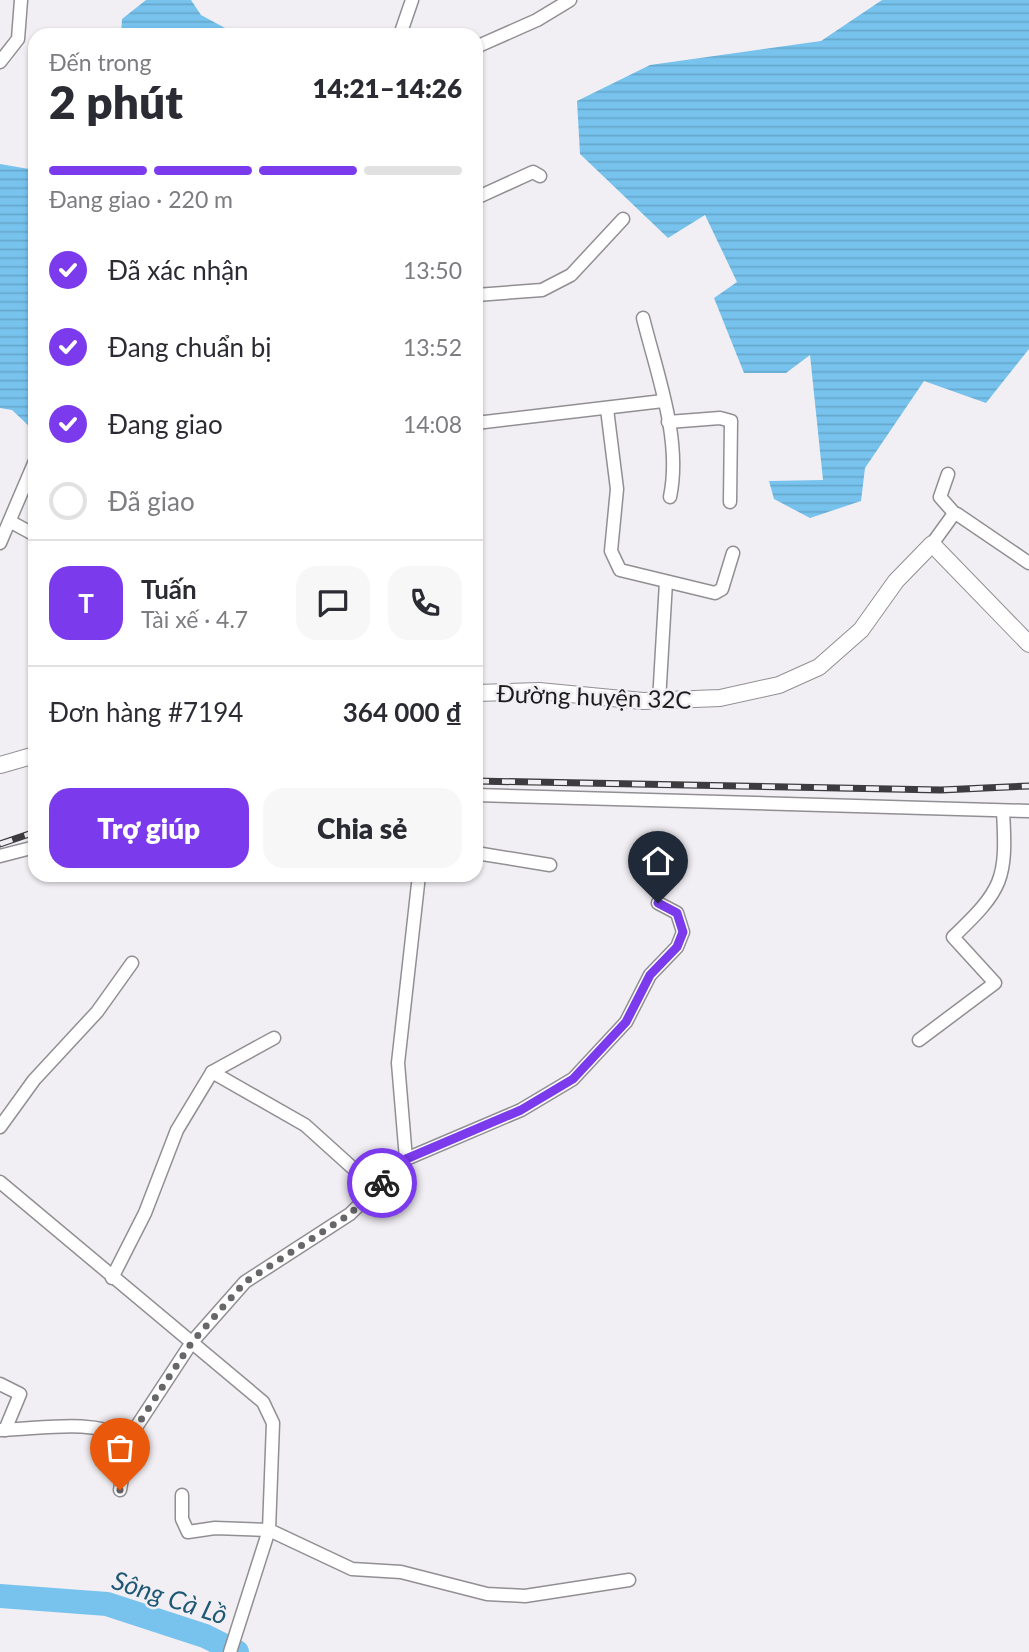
<!DOCTYPE html>
<html lang="vi">
<head>
<meta charset="utf-8">
<style>
	:root { --surface:#fff; --page:#f7f7f7; --text:#2b2b33; --muted:#7c7c81; --line:#e1e1e2; --accent:#7c3aed }
	body { margin:0; font-family:Lato,sans-serif; background:var(--page); color:var(--text); height:100vh; display:flex; flex-direction:column; font-size:26px; white-space:nowrap }
	* { box-sizing:border-box; margin:0 }
	p { font-size:23px; color:var(--muted) }
	.icon { flex:none; width:38px; height:38px; fill:none; stroke:currentColor; stroke-width:2; stroke-linecap:round; stroke-linejoin:round }
	.map { position:relative; flex:1; overflow:hidden }
	.panel { position:absolute; left:28px; top:28px; width:455px; height:854px; display:flex; flex-direction:column; background:var(--surface); border-radius:21px; box-shadow:0 2px 5px #0004 }
	.panel>* { flex:none }
	.pin { position:absolute; display:grid; place-items:center; width:60px; height:60px; color:#fff; margin:-72px -30px; border-radius:50% 50% 50% 0; rotate:-45deg; box-shadow:0 0 7px #0007 }
	.pin .icon { rotate:45deg }
	.courier { position:absolute; display:grid; place-items:center; width:70px; height:70px; margin:-35px; border:5px solid #7c3aed; border-radius:50%; background:#fff; color:#222; box-shadow:0 2px 9px #0007 }
	.summary em { font-style:normal; font-weight:800 }
	.summary div { display:flex; flex-direction:column-reverse }
	.summary { display:flex; align-items:center; justify-content:space-between; height:119px; padding:0 21px }
	h1 { font-size:46px; font-weight:800; line-height:52px }
	.bar { display:grid; grid-template-columns:repeat(4,1fr); gap:10px 7px; align-content:center; height:84px; padding:0 21px }
	.bar i { height:9px; border-radius:5px; background:var(--line) }
	.bar .selected { background:var(--accent) }
	.bar p { grid-column:span 4 }
	.line { display:flex; align-items:center; gap:18px; padding:0 21px; border-top:2px solid var(--line) }
	.line div { flex:1 }
	.round { display:grid; place-items:center; flex:none; width:74px; height:74px; border-radius:21px; background:var(--page) }
	ol { padding:0 21px; list-style:none }
	li { display:flex; align-items:center; gap:21px; height:77px }
	li p { margin-inline-start:auto }
	li .icon { padding:7px; border-radius:50%; background:var(--accent); color:#fff; stroke-width:4 }
	li:last-child { color:var(--muted) }
	li i { width:38px; height:38px; border:4px solid var(--line); border-radius:50% }
	.primary-button { display:flex; gap:14px; margin-top:auto; padding:14px 21px }
	.primary-button a { flex:1; height:80px; border-radius:21px; background:var(--accent); color:#fff; font-size:28px; font-weight:800; line-height:80px; text-align:center }
	.primary-button a+a { background:var(--page); color:var(--text) }
	.map>svg:first-child { display:block }
</style>
</head>
<body>
<div class="map">
<svg width="1029" height="1652" viewBox="0 0 1029 1652">
	<defs>
		<pattern id="water-rules" width="6" height="5" patternUnits="userSpaceOnUse" patternTransform="scale(1.75)"><rect width="6" height="5" fill="#77c3ee"/><path d="M0 2.5h6" fill="none" stroke="#66a7cc"/></pattern>
	</defs>
	<rect width="100%" height="100%" fill="#f1eff3"/>
	<g fill="url(#water-rules)">
		<path d="M 146,0 L 191,0 L 201,15 L 238,35 L 121,35 L 122,19 Z"/>
		<path d="M 882,0 L 1029,0 L 1029,349 L 986,403 L 924,381 L 865,468 L 861,501 L 810,518 L 774,499 L 769,481 L 823,480 L 810,355 L 786,373 L 744,373 L 714,298 L 737,282 L 705,215 L 668,238 L 580,154 L 577,101 L 650,65 L 821,41 Z"/>
		<path d="M 0,164 L 35,170 L 35,426 L 30,427 L 12,410 L 0,408 Z"/>
	</g>
	<g fill="none" stroke-linecap="round" stroke-linejoin="round">
		<path stroke="#77c3ee" stroke-width="24" d="M 0,1596 L 107,1604 L 205,1636 L 237,1652"/>
		<defs>
			<g id="minor">
				<path d="M 400,35 L 412,0"/>
				<path d="M 476,47 L 537,20 L 570,0"/>
				<path d="M 0,62 L 18,39 L 21,0"/>
				<path d="M 476,198 L 533,172 L 540,176"/>
				<path d="M 476,295 L 542,290 L 571,275 L 623,219"/>
				<path d="M 643,318 C 657,374 682,440 670,497"/>
				<path d="M 607,409 L 617,489 L 611,551 L 620,570 L 715,593 L 722,589 L 733,553"/>
				<path d="M 668,422 L 720,418 L 731,421 L 730,502"/>
				<path d="M 476,423 L 663,401"/>
				<path d="M 948,474 L 940,497 L 955,514"/>
				<path d="M 11,522 L 35,535"/>
				<path d="M 0,543 L 35,461"/>
				<path d="M 932,544 L 953,515 L 957,514 L 1029,563"/>
				<path d="M 659,701 L 666,582"/>
				<path d="M 476,795 L 1029,811"/>
				<path d="M 476,853 L 550,865"/>
				<path d="M 0,856 L 35,847"/>
				<path d="M 919,1040 L 995,983 L 953,937 C 1003,889 1007,880 1003,811"/>
				<path d="M 212,1072 L 305,1125 L 376,1189"/>
				<path d="M 0,1127 L 34,1080 L 97,1012 L 132,963"/>
				<path d="M 406,1159 L 398,1063 L 419,875"/>
				<path d="M 0,1182 L 263,1402 L 273,1423 L 269,1530 L 352,1569 L 401,1572 L 487,1594 L 525,1596 L 629,1580"/>
				<path d="M 112,1278 L 145,1213 L 177,1130 L 212,1072 L 274,1038"/>
				<path d="M 0,1384 L 20,1394 L 5,1430"/>
				<path d="M 0,1430 C 43,1429 89,1418 129,1438"/>
				<path d="M 120,1490 L 129,1438 L 192,1342 L 245,1282 L 350,1214 L 406,1159 L 521,1110 L 573,1079 L 626,1022 L 650,975 L 677,947 L 683,932 L 677,913 L 658,903"/>
				<path d="M 182,1495 L 182,1519 L 188,1532 L 215,1528 L 269,1530 L 230,1652"/>
			</g>
			<g id="tertiary">
				<path d="M 476,693 L 539,691 L 643,701 L 720,698 L 779,685 L 819,667 L 861,630 L 896,581 L 932,544 L 1029,644"/>
				<path d="M 0,765 L 35,755"/>
			</g>
		</defs>
		<use href="#minor" stroke="#918f93" stroke-width="15"/>
		<use href="#tertiary" stroke="#918f93" stroke-width="18"/>
		<use href="#minor" stroke="#fff" stroke-width="12"/>
		<use href="#tertiary" stroke="#fff" stroke-width="16"/>
		<defs>
			<g id="rail">
				<path d="M 476,781 L 941,790 L 1029,786"/>
				<path d="M 0,844 L 35,832"/>
			</g>
		</defs>
		<use href="#rail" stroke="#3d3b3d" stroke-width="7"/>
		<use href="#rail" stroke="#f1eff3" stroke-width="4.5" stroke-dasharray="13" stroke-linecap="butt"/>
	</g>
	<g fill="none" stroke-linecap="round" stroke-linejoin="round">
		<path stroke="#676668" stroke-width="7" stroke-dasharray="0 12.6" d="M 120,1490 L 129,1438 L 192,1342 L 245,1282 L 350,1214 L 382,1183"/>
		<path stroke="#7c3aed" stroke-width="9" d="M 382,1183 L 406,1159 L 521,1110 L 573,1079 L 626,1022 L 650,975 L 677,947 L 683,932 L 677,913 L 658,903"/>
	</g>
	<g text-anchor="middle" dominant-baseline="central" stroke-width="5" stroke-linejoin="round" paint-order="stroke">
		<g font-size="24" fill="#1d1c1d" stroke="#f1eff3">
			<text transform="translate(594 696) rotate(2)">Đường huyện 32C</text>
		</g>
		<g font-size="26" font-style="italic" fill="#1d5875" stroke="#f1eff3">
			<text transform="translate(170 1597) rotate(18)">Sông Cà Lồ</text>
		</g>
	</g>
</svg>
<div class="pin" style="left:120px;top:1490px;background:#ea580c"><svg class="icon" aria-label="bag" viewBox="0 0 24 24"><path d="M5 8h14l-1 12H6zM9 8a3 3 0 0 1 6 0"/></svg></div>
<div class="pin" style="left:658px;top:903px;background:#1f2937"><svg class="icon" aria-label="home" viewBox="0 0 24 24"><path d="M3 11l9-7 9 7M6 9v11h12V9"/></svg></div>
<div class="courier" style="left:382px;top:1183px"><svg class="icon" aria-label="bike" viewBox="0 0 24 24"><circle cx="6" cy="16" r="4"/><circle cx="18" cy="16" r="4"/><path d="M6 16l4-8h5l3 8M10 8l3 8H6M13 5h3"/></svg></div>
<section class="panel">
<div class="summary"><div><h1>2 phút</h1><p>Đến trong</p></div><em>14:21–14:26</em></div>
<div class="bar"><i class="selected"></i><i class="selected"></i><i class="selected"></i><i></i><p>Đang giao · 220 m</p></div>
<ol>
<li><svg class="icon" aria-label="check" viewBox="0 0 24 24"><path d="M5 12l5 5 9-10"/></svg>Đã xác nhận<p>13:50</p></li>
<li><svg class="icon" aria-label="check" viewBox="0 0 24 24"><path d="M5 12l5 5 9-10"/></svg>Đang chuẩn bị<p>13:52</p></li>
<li><svg class="icon" aria-label="check" viewBox="0 0 24 24"><path d="M5 12l5 5 9-10"/></svg>Đang giao<p>14:08</p></li>
<li><i></i>Đã giao</li>
</ol>
<div class="line" style="height:126px"><b class="round" style="background:var(--accent);color:#fff">T</b><div><b>Tuấn</b><p>Tài xế · 4.7</p></div><a class="round"><svg class="icon" aria-label="chat" viewBox="0 0 24 24"><path d="M4 5h16v11H9l-5 4z"/></svg></a><a class="round"><svg class="icon" aria-label="phone" viewBox="0 0 24 24"><path d="M5 4h4l2 5-3 2q2 4 5 5l2-3 5 2v4C11 20 4 13 5 4z"/></svg></a></div>
<div class="line" style="height:91px"><div>Đơn hàng #7194</div><b>364 000 ₫</b></div>
<div class="primary-button"><a>Trợ giúp</a><a>Chia sẻ</a></div>
</section>
</div>
</body>
</html>
